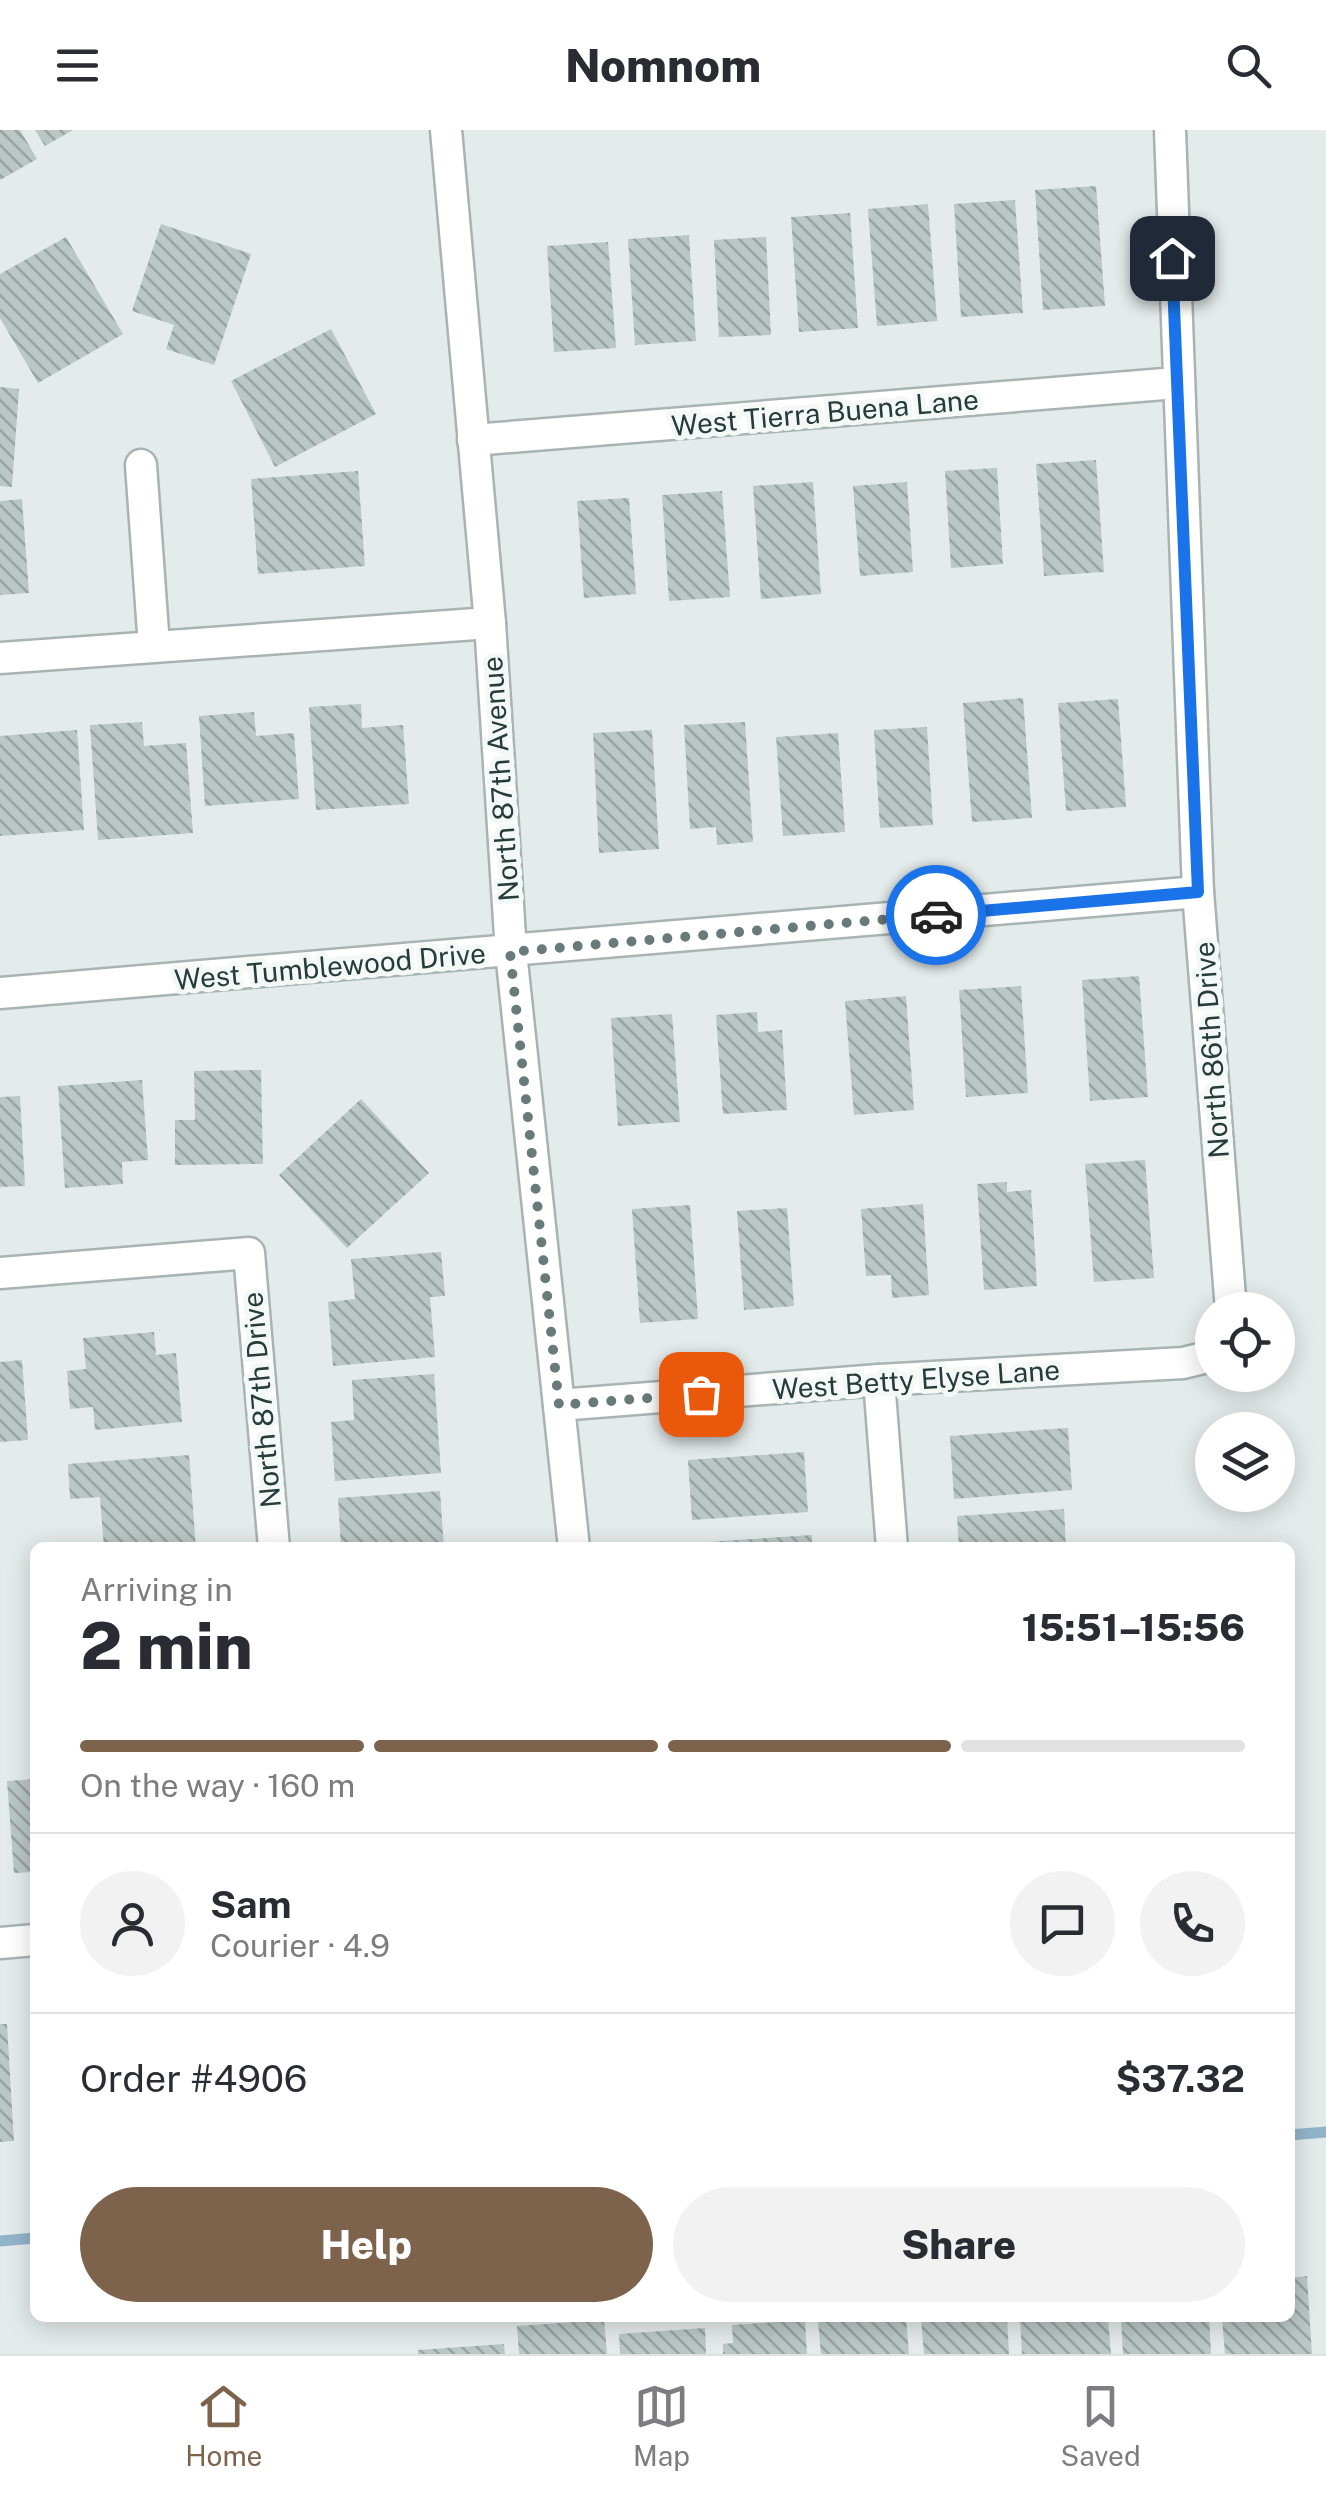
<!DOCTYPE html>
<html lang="en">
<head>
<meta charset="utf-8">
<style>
	:root { --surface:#fff; --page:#f2f2f3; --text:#2b2b33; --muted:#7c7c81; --line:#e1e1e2; --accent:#7e634c }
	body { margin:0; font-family:"Public Sans",sans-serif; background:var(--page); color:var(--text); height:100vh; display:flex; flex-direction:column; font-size:38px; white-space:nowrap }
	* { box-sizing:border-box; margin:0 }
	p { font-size:32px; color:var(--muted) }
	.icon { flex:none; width:55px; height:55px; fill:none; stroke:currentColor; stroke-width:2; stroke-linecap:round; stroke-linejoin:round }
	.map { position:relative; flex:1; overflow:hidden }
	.drawer { position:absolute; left:30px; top:1412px; width:1265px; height:780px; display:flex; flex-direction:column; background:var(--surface); border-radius:15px; box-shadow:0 5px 25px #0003 }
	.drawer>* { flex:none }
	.fabs { position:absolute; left:1195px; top:1162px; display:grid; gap:20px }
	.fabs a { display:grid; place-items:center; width:100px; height:100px; border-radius:50%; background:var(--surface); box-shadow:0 5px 25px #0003; font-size:50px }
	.pin { position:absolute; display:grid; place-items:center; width:85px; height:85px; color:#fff; margin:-42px; border-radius:20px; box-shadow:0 5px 15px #0006 }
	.courier { position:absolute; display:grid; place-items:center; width:100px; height:100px; margin:-50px; border:8px solid #1a73e8; border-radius:50%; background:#fff; color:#222; box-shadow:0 2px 12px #0007 }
	.head em { font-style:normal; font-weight:800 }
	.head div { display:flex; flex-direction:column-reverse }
	.head { display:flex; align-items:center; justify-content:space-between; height:170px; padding:0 50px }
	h1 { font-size:65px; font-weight:800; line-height:75px }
	.bar { display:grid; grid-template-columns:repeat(4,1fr); gap:15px 10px; align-content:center; height:120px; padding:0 50px }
	.bar i { height:12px; border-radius:8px; background:var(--line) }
	.bar .current { background:var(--accent) }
	.bar p { grid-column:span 4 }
	.line { display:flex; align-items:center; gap:25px; padding:0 50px; border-top:2px solid var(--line) }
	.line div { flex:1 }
	.round { display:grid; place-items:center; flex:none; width:105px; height:105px; border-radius:52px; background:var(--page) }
	.primary-button { display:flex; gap:20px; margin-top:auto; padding:20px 50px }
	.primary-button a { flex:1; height:115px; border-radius:60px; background:var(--accent); color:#fff; font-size:40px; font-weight:800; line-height:115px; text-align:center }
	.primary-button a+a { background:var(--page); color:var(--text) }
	header { display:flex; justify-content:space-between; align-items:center; height:130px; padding:0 50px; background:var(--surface); font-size:45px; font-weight:800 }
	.tab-bar { display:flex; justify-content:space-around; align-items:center; height:140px; border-top:2px solid var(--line); background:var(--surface); font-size:28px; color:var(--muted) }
	.tab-bar a { display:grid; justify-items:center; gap:5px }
	.tab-bar .current { color:var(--accent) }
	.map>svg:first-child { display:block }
</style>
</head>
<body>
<header><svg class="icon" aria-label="menu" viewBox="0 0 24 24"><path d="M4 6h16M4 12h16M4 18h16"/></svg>Nomnom<svg class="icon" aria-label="search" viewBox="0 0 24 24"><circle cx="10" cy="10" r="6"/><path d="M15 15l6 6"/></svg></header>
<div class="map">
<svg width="1326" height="2224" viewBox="0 0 1326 2224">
	<defs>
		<pattern id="building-back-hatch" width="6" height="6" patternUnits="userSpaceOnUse" patternTransform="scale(2.5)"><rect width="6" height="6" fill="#bac7c4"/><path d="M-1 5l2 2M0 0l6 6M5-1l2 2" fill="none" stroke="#97a3a0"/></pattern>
	</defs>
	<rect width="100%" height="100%" fill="#e4eceb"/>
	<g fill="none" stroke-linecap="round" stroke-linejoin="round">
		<g stroke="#92b4cb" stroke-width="11">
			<path d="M 1290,2005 L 1326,2002"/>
			<path d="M 0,2111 L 35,2108"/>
		</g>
	</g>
	<g fill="url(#building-back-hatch)">
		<path d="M 0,0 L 20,0 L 37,29 L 0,50 Z"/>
		<path d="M 35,0 L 73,0 L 45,16 Z"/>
		<path d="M 1096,56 L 1105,176 L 1043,180 L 1035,60 Z"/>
		<path d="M 1015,70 L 1023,183 L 961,187 L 954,74 Z"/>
		<path d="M 928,74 L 937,191 L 877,196 L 868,79 Z"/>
		<path d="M 850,83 L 858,198 L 799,202 L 791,87 Z"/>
		<path d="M 161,94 L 251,124 L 214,235 L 166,219 L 174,195 L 132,181 Z"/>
		<path d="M 689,105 L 696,211 L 635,215 L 628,109 Z"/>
		<path d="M 66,107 L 123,204 L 38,253 L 0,188 L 0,144 Z"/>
		<path d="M 766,107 L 771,205 L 719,207 L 714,110 Z"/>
		<path d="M 608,112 L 616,218 L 554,222 L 547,116 Z"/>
		<path d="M 331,199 L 376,284 L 275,337 L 231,251 Z"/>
		<path d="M 0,257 L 19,259 L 12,357 L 0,356 Z"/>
		<path d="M 1096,330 L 1104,442 L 1044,446 L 1036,334 Z"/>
		<path d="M 997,338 L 1003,434 L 951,438 L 945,341 Z"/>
		<path d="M 358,341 L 365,436 L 258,444 L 251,349 Z"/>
		<path d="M 813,352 L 821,464 L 761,469 L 753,356 Z"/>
		<path d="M 907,352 L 913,442 L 860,446 L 853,356 Z"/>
		<path d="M 722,361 L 730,467 L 669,471 L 662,365 Z"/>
		<path d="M 629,368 L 636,464 L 584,468 L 577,371 Z"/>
		<path d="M 22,369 L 29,463 L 0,465 L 0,371 Z"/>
		<path d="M 1023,568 L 1032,688 L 972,692 L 963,573 Z"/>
		<path d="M 1118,569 L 1126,677 L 1066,681 L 1058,573 Z"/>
		<path d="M 361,574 L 362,598 L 403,595 L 409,674 L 316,680 L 309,577 Z"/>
		<path d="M 254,582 L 256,606 L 294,603 L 299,669 L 205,676 L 199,586 Z"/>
		<path d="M 142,592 L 144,616 L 186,613 L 193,703 L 98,710 L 90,595 Z"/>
		<path d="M 745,592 L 753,712 L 717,715 L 716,697 L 690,699 L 684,595 Z"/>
		<path d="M 927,597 L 933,695 L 880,698 L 874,600 Z"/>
		<path d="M 77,600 L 84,700 L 0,706 L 0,606 Z"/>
		<path d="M 652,600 L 659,719 L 599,723 L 593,603 Z"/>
		<path d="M 838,603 L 845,702 L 783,706 L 776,607 Z"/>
		<path d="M 1139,846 L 1148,967 L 1090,971 L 1082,850 Z"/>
		<path d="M 1021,856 L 1028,963 L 966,967 L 959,860 Z"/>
		<path d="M 906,866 L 914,980 L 854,985 L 845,871 Z"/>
		<path d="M 757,882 L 758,902 L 782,900 L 787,980 L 723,984 L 716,885 Z"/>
		<path d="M 672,884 L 680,992 L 618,996 L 611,888 Z"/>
		<path d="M 261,940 L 263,1034 L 175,1035 L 175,990 L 195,990 L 194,941 Z"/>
		<path d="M 142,950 L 148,1030 L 122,1032 L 123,1054 L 65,1058 L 58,956 Z"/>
		<path d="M 20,966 L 25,1056 L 0,1057 L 0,967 Z"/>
		<path d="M 361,969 L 429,1043 L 347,1118 L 279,1045 Z"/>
		<path d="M 1145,1030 L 1154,1148 L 1094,1152 L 1085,1034 Z"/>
		<path d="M 1007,1052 L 1007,1062 L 1031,1060 L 1037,1156 L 984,1160 L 977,1054 Z"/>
		<path d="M 923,1074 L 929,1165 L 892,1168 L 891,1145 L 866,1146 L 861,1079 Z"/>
		<path d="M 690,1075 L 698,1189 L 640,1193 L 632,1079 Z"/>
		<path d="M 787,1078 L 794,1176 L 744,1180 L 737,1081 Z"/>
		<path d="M 441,1122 L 445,1166 L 430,1167 L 435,1227 L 333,1236 L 328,1172 L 355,1169 L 351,1129 Z"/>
		<path d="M 154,1202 L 156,1225 L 176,1223 L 182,1292 L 95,1300 L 93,1277 L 70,1279 L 67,1241 L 86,1239 L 83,1208 Z"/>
		<path d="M 22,1230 L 28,1310 L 0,1312 L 0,1232 Z"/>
		<path d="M 434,1244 L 441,1343 L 335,1351 L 331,1292 L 354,1290 L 352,1250 Z"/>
		<path d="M 1068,1298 L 1072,1360 L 954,1369 L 950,1306 Z"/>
		<path d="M 804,1322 L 808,1382 L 692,1390 L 688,1330 Z"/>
		<path d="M 189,1325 L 196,1418 L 104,1418 L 100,1367 L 70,1369 L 68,1334 Z"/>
		<path d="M 440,1361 L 444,1418 L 341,1418 L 338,1368 Z"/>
		<path d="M 1064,1379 L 1066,1418 L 959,1418 L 957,1386 Z"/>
		<path d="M 812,1405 L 812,1418 L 693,1418 L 693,1413 Z"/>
		<path d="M 35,1649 L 35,1742 L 14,1743 L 7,1651 Z"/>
		<path d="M 0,1894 L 7,1894 L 14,2011 L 0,2012 Z"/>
		<path d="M 1307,2146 L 1312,2224 L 1225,2224 L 1222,2188 L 1290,2188 L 1290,2148 Z"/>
		<path d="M 877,2188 L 906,2188 L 909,2224 L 821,2224 L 818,2192 Z"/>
		<path d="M 921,2188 L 1007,2188 L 1009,2224 L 924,2224 Z"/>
		<path d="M 1020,2188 L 1108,2188 L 1111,2224 L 1022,2224 Z"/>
		<path d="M 1121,2188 L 1209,2188 L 1211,2224 L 1123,2224 Z"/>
		<path d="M 604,2190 L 607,2224 L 519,2224 L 517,2196 Z"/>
		<path d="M 805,2190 L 807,2224 L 723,2224 L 723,2214 L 733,2213 L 732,2195 Z"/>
		<path d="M 705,2198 L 706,2224 L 620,2224 L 619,2204 Z"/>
		<path d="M 504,2214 L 505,2224 L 418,2224 L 418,2220 Z"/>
	</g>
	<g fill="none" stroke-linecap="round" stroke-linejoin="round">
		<defs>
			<g id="minor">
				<path d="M 446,0 L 490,493 L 511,822 L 574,1418"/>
				<path d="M 1170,0 L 1198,762 L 1231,1180"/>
				<path d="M 473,310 L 1177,253"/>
				<path d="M 141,335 L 154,516"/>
				<path d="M 0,528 L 490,493"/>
				<path d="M 0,863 L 1198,762"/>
				<path d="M 0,1143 L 249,1123 L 274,1418"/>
				<path d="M 879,1250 L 892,1418"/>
				<path d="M 559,1275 L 879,1250 L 1183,1233 L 1212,1226"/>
				<path d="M 0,1813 L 35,1810"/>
			</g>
		</defs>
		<use href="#minor" stroke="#a7b4b3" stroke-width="35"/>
		<use href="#minor" stroke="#fff" stroke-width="30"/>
	</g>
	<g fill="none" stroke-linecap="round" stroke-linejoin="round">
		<path stroke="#687a79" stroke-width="10" stroke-dasharray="0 18" d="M 701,1264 L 559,1275 L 510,822 L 936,785"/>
		<path stroke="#1a73e8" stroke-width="12" d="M 936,785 L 1198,762 L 1172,128"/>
	</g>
	<g text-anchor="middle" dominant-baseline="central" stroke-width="10" stroke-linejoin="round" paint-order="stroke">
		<g font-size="28" fill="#253c3b" stroke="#f4f9f8">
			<text transform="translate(825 282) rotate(-5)">West Tierra Buena Lane</text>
			<text transform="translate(500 649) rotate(-94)">North 87th Avenue</text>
			<text transform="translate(330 836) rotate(-5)">West Tumblewood Drive</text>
			<text transform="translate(1211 920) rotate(-94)">North 86th Drive</text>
			<text transform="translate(916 1249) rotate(-4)">West Betty Elyse Lane</text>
			<text transform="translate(261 1270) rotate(-95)">North 87th Drive</text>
		</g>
	</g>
</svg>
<div class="fabs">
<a><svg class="icon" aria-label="locate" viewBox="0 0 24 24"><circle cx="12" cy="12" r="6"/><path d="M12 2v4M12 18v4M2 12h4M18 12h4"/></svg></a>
<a><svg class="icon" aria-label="layers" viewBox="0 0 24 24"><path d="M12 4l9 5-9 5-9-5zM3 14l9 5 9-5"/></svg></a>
</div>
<div class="pin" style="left:701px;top:1264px;background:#ea580c"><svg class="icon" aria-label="bag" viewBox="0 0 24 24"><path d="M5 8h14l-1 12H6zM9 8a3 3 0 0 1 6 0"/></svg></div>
<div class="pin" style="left:1172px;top:128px;background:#1f2937"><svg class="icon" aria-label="home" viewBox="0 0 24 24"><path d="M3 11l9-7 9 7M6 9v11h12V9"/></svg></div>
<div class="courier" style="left:936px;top:785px"><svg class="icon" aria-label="car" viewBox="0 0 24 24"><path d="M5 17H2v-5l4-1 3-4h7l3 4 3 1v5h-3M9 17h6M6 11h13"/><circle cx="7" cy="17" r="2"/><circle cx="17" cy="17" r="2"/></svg></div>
<section class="drawer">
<div class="head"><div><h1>2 min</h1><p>Arriving in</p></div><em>15:51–15:56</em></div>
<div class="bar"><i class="current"></i><i class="current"></i><i class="current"></i><i></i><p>On the way · 160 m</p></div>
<div class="line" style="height:180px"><a class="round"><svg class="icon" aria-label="person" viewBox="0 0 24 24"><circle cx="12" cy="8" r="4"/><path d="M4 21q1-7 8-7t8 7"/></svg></a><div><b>Sam</b><p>Courier · 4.9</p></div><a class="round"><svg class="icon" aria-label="chat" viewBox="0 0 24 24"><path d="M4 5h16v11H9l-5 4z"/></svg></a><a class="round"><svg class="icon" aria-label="phone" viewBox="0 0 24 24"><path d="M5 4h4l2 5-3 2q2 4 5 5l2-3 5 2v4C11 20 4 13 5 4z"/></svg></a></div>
<div class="line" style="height:130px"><div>Order #4906</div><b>$37.32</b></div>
<div class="primary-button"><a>Help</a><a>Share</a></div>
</section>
</div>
<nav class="tab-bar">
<a class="current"><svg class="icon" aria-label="home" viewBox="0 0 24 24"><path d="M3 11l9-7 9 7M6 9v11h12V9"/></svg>Home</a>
<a><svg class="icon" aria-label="map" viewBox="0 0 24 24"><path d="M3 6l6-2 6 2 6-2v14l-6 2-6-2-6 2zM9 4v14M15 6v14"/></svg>Map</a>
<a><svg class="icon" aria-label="saved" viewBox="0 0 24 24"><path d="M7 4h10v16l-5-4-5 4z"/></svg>Saved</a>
</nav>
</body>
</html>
